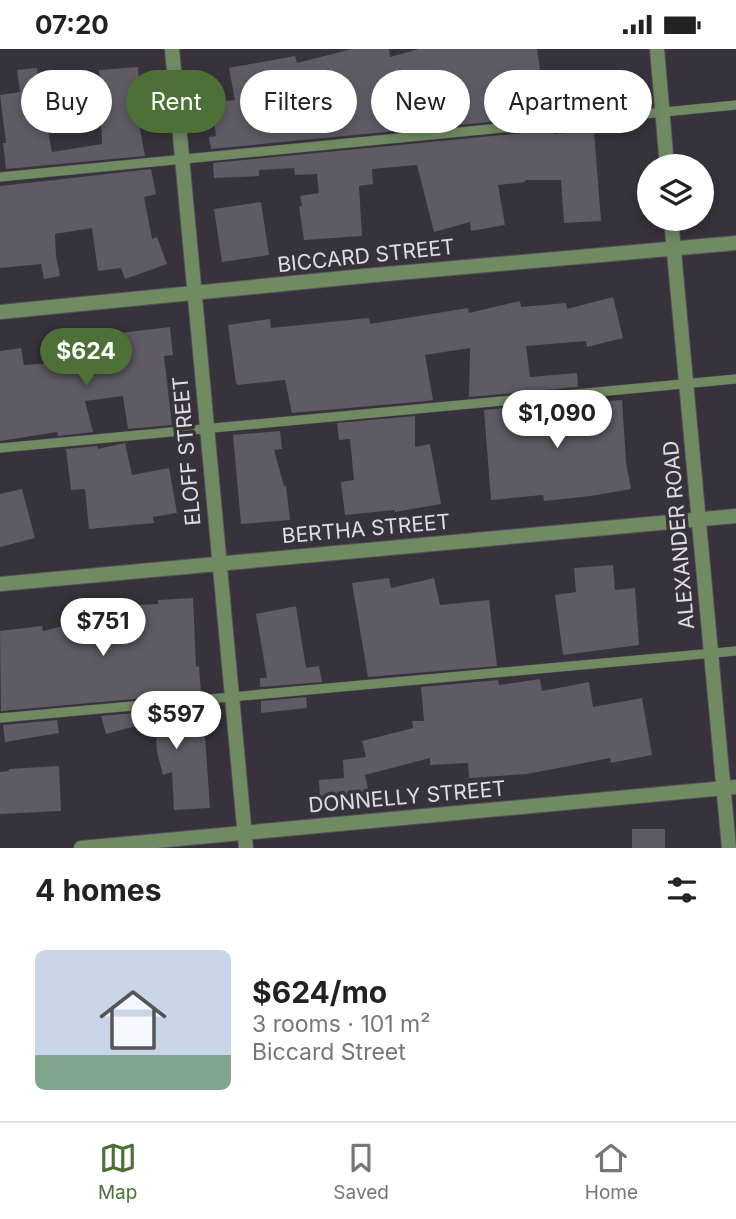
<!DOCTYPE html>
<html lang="en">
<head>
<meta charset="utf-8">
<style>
  body { margin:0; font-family:Inter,sans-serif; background:#f6f6f6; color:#222; height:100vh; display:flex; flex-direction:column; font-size:26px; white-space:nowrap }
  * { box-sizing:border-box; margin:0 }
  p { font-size:23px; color:#767676 }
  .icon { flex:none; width:38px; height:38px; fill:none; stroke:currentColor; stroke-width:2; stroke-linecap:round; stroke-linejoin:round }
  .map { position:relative; height:799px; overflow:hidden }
  .drawer { display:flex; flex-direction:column; background:#fff; flex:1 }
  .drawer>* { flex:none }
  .top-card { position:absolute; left:21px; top:21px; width:695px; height:63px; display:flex; gap:14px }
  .buttons { position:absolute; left:637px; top:105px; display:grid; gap:14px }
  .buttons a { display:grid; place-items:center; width:77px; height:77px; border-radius:50%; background:#fff; box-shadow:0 4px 10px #0003; font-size:35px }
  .price { position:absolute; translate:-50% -60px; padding:0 16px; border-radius:24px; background:#fff; color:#222; font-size:23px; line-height:46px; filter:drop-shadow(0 2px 4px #0008) }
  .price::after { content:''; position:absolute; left:50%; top:42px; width:21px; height:16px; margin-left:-10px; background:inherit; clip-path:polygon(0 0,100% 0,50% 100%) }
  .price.active { background:#4d7037; color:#fff }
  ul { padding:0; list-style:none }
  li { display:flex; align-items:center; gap:21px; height:175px; padding:0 35px }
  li+li { border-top:2px solid #e0e0e0 }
  li span { display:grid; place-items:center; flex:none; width:196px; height:140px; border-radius:10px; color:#555 }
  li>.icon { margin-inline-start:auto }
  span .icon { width:84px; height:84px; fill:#fffc; stroke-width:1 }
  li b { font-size:30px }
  h2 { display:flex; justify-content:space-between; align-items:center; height:84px; padding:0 35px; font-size:30px }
  .tag { padding:0 24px; border-radius:32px; background:#fff; box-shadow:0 4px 10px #0003; font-size:24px; line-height:63px }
  .tag.active { background:#4d7037; color:#fff }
  .status { display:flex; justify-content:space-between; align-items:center; height:49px; padding:0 35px; background:#fff; direction:ltr }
  .status svg { height:19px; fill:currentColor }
  .tab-bar { display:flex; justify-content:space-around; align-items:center; height:98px; border-top:2px solid #e0e0e0; background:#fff; font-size:19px; color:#767676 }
  .tab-bar a { display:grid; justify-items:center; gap:4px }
  .tab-bar .active { color:#4d7037 }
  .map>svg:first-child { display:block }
  .building { fill:#5f5a64 }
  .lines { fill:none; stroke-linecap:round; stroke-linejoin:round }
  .lane-casing { stroke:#555159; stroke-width:10 }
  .street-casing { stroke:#555159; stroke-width:16 }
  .lane { stroke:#708b62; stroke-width:9 }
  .street { stroke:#708b62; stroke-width:14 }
  .labels { text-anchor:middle; stroke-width:7; stroke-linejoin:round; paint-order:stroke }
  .street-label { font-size:21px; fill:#e0dce2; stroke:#37323b }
</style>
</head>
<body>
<div class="status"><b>07:20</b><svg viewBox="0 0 49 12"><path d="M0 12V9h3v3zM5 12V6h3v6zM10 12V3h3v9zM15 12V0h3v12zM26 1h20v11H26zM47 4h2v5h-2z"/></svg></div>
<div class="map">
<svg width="736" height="799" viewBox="0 0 736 799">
  <rect width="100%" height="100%" fill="#37323b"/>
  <path class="building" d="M352 0H389L390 8 419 0H537L542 34H549L552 67 211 100 209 88 216 87 212 53 235 51 229 19 295 7 297 14Z
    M138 18 142 75H139L145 107 6 120 3 94H6L0 46 20 43 17 21 37 19 40 37H38L45 82H48L52 103 102 95 99 21Z
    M554 81V85L594 82 601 172 564 174 561 131H525V133L498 136 505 176 471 182 470 173 434 183 417 116 372 120 373 135 359 137 362 187 304 191 299 157H302L300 147 319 144 317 125 295 126 294 119 259 121V127L214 129 213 114Z
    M151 120 156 145 144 148 152 190 157 188 167 215 125 230 121 219 98 222 92 179 55 185 56 207 60 227 44 230 41 215 0 219V137Z
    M261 153 269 206 222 213 214 160Z
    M613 248 623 289 587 298 586 292 526 297 530 328 577 324 578 338 469 348 470 299 425 306 433 351 427 352 292 364 285 331 238 336 236 334 228 276 270 270 271 279 369 269 370 275 468 259 469 264 520 252 521 258 566 254 567 260Z
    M170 278 173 306 164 307 172 376 128 380 123 347 85 352 93 383 58 387 57 383 0 392V302L21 299 24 316 80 312V310L123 305 120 284Z
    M622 351 626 413 631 440 591 447 544 452 543 446 491 451 484 361 579 352V354Z
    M415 367V398L430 395 441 455 395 463V461L345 466 341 433 354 431 350 390 339 391 337 374Z
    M280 382 282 400 274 401 284 437H286L290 471 241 475 233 386Z
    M125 394 132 426 169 419 177 464 153 468 154 474 89 480 85 440 71 441 66 400 97 397 98 400Z
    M22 440 35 489 0 498V445Z
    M613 516 615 541 635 539 639 596 563 606 555 546 576 543 574 519Z
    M389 529 391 539 434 529 440 556 489 551 497 617 368 628 352 534Z
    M193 549 196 618 199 617 201 644 1 662 0 582 42 577 43 582 100 568V558L158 555V551Z
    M296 557 306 619 319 617 322 633 260 638V629H267L256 565Z
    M540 630 542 642 589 633 593 658 642 649 652 706 611 714 610 709 527 725 469 729 468 714 430 716V709L365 726 369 744 350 748 320 750 319 731 344 729 343 711 366 708 362 692 413 679 412 672H424L421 638 498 631 499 636Z
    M306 648 307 659 261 664V652Z
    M203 658 210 759 174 761 172 723 163 726 157 703 155 672 106 685 101 667Z
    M57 671 59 684 5 693 3 676Z
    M59 717 61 762 0 765V723L9 722V720Z
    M632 780H665V799H632Z"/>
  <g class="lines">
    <defs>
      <path id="lane" d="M0 128 736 56
        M0 399 736 330
        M0 669 736 602"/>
      <path id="street" d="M172 0 246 799
        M657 0 667 117
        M671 170 729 799
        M0 263 364 227 736 194
        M0 535 736 467
        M81 799 736 738"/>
    </defs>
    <use href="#lane" class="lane-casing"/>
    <use href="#street" class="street-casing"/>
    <use href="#lane" class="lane"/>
    <use href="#street" class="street"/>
  </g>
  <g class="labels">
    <g class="street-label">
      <text transform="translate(366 207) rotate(-6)" y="7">BICCARD STREET</text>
      <text transform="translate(187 402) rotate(-95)" y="7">ELOFF STREET</text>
      <text transform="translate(366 480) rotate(-5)" y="7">BERTHA STREET</text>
      <text transform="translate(679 486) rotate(-95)" y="7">ALEXANDER ROAD</text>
      <text transform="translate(407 748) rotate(-5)" y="7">DONNELLY STREET</text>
    </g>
  </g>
</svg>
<div class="buttons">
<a><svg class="icon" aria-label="layers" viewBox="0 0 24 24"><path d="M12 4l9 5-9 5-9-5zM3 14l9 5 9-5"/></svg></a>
</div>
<b class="price active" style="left:86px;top:339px">$624</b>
<b class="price" style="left:557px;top:401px">$1,090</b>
<b class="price" style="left:103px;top:609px">$751</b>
<b class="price" style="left:176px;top:702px">$597</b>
<div class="top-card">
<a class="tag">Buy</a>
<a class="tag active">Rent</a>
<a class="tag">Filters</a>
<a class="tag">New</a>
<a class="tag">Apartment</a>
</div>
</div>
<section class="drawer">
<h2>4 homes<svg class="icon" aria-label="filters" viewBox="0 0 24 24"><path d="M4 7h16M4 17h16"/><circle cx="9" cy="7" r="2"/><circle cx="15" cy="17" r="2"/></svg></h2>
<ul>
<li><span style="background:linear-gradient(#c9d6e8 75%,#7fa58c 0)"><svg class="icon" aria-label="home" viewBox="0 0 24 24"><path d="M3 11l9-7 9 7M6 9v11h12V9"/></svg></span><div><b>$624/mo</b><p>3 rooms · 101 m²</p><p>Biccard Street</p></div></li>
</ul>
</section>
<nav class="tab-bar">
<a class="active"><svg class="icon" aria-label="map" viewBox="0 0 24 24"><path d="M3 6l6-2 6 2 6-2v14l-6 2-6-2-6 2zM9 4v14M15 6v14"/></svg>Map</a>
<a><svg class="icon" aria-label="saved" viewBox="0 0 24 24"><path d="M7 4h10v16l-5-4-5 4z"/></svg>Saved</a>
<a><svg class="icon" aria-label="home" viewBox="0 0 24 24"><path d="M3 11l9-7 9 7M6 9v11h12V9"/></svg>Home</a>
</nav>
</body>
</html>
